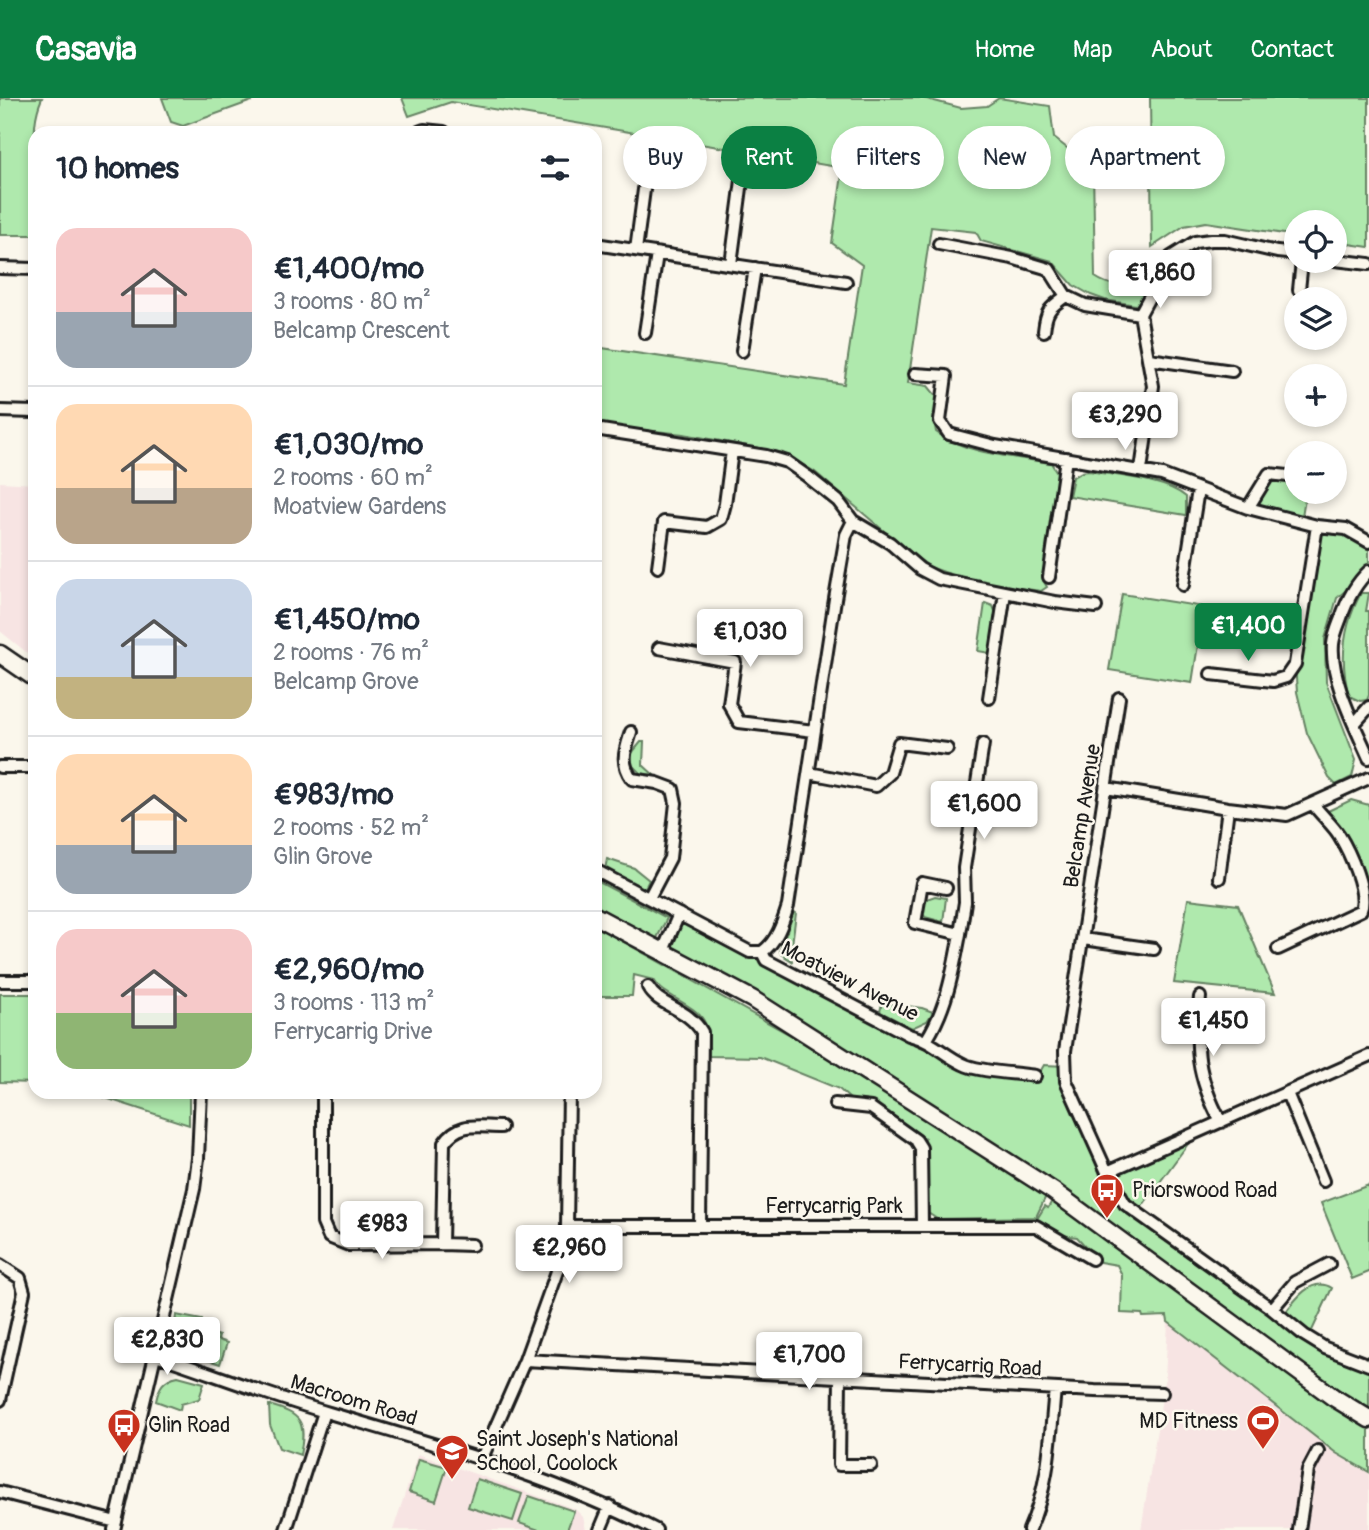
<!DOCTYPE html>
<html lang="en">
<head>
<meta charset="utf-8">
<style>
  body { margin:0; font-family:Pangolin,sans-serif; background:#f2f2f3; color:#1f2937; height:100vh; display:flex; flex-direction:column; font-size:26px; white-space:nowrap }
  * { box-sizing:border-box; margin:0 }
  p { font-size:23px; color:#747a83 }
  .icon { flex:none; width:38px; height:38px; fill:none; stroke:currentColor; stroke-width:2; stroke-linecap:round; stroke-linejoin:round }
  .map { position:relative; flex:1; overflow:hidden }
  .panel { position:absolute; left:28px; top:28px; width:574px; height:973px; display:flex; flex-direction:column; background:#fff; border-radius:21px; box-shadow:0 4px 10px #0003 }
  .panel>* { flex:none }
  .hud { position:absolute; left:623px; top:28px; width:640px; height:63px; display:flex; gap:14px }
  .tools { position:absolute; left:1284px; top:112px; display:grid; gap:14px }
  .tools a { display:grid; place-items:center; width:63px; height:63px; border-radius:50%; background:#fff; box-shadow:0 4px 10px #0003; font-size:35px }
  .price { position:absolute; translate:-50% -60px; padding:0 16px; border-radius:7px; background:#fff; color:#222; font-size:23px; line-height:46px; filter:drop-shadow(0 2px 4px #0008) }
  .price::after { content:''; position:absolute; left:50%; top:42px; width:21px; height:16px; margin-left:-10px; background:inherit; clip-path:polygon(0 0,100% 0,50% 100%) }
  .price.current { background:#0b8043; color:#fff }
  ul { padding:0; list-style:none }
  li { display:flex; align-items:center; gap:21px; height:175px; padding:0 28px }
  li+li { border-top:2px solid #e0e1e3 }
  li span { display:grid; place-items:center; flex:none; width:196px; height:140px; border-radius:21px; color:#555 }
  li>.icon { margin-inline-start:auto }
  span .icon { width:84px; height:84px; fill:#fffc; stroke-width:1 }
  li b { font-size:30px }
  h2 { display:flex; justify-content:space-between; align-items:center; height:84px; padding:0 28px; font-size:30px }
  .pill { padding:0 24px; border-radius:32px; background:#fff; box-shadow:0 4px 10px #0003; font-size:24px; line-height:63px }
  .pill.current { background:#0b8043; color:#fff }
  header { display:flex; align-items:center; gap:42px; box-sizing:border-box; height:98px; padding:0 35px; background:#0b8043; color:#fff }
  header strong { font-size:33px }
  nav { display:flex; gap:38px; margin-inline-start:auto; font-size:24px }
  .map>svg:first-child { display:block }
  .built { fill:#f7e4e3 }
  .green { fill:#afe9ad; stroke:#668264; stroke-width:2 }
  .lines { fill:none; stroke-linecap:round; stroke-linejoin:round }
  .street-casing { stroke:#1c1c1c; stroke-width:16 }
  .secondary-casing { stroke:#1c1c1c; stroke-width:21 }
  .street { stroke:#fbf7ec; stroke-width:10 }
  .secondary { stroke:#fbf7ec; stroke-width:16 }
  .labels { text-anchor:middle; stroke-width:5; stroke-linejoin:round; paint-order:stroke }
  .street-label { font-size:21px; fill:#1c1c1c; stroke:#fbf7ec }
  .poi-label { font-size:21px; fill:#1c1c1c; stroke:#fbf7ec; text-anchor:start }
</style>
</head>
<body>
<header>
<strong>Casavia</strong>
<nav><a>Home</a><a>Map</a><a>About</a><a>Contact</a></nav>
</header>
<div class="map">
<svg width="1369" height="1432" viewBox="0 0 1369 1432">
  <rect width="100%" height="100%" fill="#fbf7ec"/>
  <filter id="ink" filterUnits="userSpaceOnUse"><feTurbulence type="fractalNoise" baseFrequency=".0143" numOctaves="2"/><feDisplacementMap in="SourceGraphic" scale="14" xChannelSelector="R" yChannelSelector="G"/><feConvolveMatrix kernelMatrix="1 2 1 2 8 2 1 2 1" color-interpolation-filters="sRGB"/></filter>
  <g filter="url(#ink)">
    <path class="built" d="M0 384 35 386V561L0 533Z
      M1168 1224 1336 1355 1369 1374V1432H1141L1165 1281Z
      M418 1356 575 1411 583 1419 586 1432H393Z"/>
    <path class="green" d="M0 0H42C32 23 35 41 35 65 35 89 35 113 35 137H0Z
      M162 0H260L183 28 171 24Z
      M402 0H923L961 10 987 8 999 0 1050 8 1054 40 1093 70 1095 179C1117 194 1129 184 1149 171L1153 182 1145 197 1136 207 1105 202 1091 197 1073 187 1052 163 981 143 976 134 931 129 908 285 928 288 937 299 934 322 936 334C964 356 1016 359 1051 365L1058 376 1043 482 1047 489 1041 493 1018 490 958 479 930 469 905 451 815 374 783 355 684 336 595 327V249L844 286 862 167 832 145 843 70 451 4 409 18Z
      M1150 0H1369V149L1335 144V124H1297V138L1206 124 1184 128 1152 149Z
      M1089 373C1116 378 1166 381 1186 399V417L1069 398 1073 379 1082 374Z
      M1269 376 1297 380V394H1306L1301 424 1248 410Z
      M1317 428 1346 431 1369 444V472L1337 500 1325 541 1326 584 1356 662 1352 679 1336 687 1329 680 1307 635 1297 594 1295 566Z
      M1361 495H1369L1366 513H1369V597L1367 602 1360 603 1349 598C1339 561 1343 528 1361 495Z
      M1122 496 1204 509 1192 585 1109 572Z
      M985 505 993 508 996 515 990 555 978 553Z
      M641 644H644L643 667 654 677 640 675 630 665 631 656Z
      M1351 702 1369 707V787L1344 739 1328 715V713Z
      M607 761 634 770 649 782 646 788 642 791 605 772Z
      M595 782 667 820 656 842 595 807Z
      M935 798 946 800 943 824 925 819 921 812 924 802Z
      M1188 801 1238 807 1275 895 1174 885Z
      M794 814 796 815 791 855 792 863 781 856 780 852Z
      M682 818 968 969 1037 979 1044 967 1067 968 1068 984 1101 1080 1127 1109 1108 1073 1196 1035 1135 1118 1280 1222C1291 1207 1310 1176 1332 1190L1309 1239 1369 1266V1320L1055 1093 665 856Z
      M595 828 792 938 886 995 1046 1098 1036 1119 937 1121 928 1115 925 1040 871 1004 850 1001 839 991 760 959 709 958C710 923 705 917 675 900 666 894 659 891 654 882L634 877 632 898H595Z
      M0 896H35V985L0 984Z
      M882 905 922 910 933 914 927 923 912 930 880 914Z
      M87 994H189V1027Z
      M1369 1087V1174L1352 1181 1321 1105Z
      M1052 1103 1349 1317 1369 1329V1374L1336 1355 1168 1224 1167 1218 1143 1219 1142 1216 1121 1215 1122 1177 1117 1167 1100 1164 1077 1139 1061 1137 1037 1121 1045 1108 1048 1110Z
      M176 1217 202 1222V1225L209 1235 219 1238 218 1242 227 1245 220 1266C188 1255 171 1258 176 1217Z
      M178 1278 204 1285 199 1301 181 1306 180 1312 156 1303C159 1289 163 1281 178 1278Z
      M269 1307C301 1316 307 1323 300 1357L279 1350 270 1327Z
      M419 1361 447 1369 436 1403 409 1394Z
      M477 1381 522 1396 513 1423 468 1409Z
      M529 1398 574 1413 567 1432H539L519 1425Z"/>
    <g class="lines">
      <defs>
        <path id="street" d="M416 35 424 32 444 34
          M595 146 846 184
          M939 146 1012 160 1049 171 1066 198 1085 207 1140 216
          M636 152 649 54
          M1335 162 1369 166
          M731 166 744 67
          M0 170 35 171
          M1299 192 1302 163
          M1044 233C1046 213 1049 210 1066 198
          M645 235 657 156
          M742 253 755 170
          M1149 261 1232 273
          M915 276 946 278 940 323 949 336 995 348 1162 377 1248 410 1317 428 1346 431 1369 444
          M0 313 35 314
          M595 331 766 358 787 364 807 378 838 403 853 423 890 445 920 471 939 481 1055 504 1096 509
          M1141 372 1153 288 1140 216 1171 159 1195 144 1211 142H1225L1277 154 1297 156
          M1248 410 1269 376 1297 379
          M658 469 664 424 707 429 721 421 725 406 732 353
          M1369 473C1355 486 1347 502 1341 520 1338 528 1334 537 1333 546 1330 581 1355 628 1369 660
          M1049 479 1066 360
          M1183 487 1198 392
          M659 550 735 564 729 606 739 624 814 633
          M1211 576 1273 583 1286 579 1295 566 1317 428
          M989 600 1005 495
          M1119 600 1065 953 1066 983 1107 1074 1125 1106 1272 1211 1304 1237 1325 1250 1369 1267
          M1355 625 1369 609
          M631 634C625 653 620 664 632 681L657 685 673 691 676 705 670 760 649 800
          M0 669H35
          M809 675 876 688 890 675 899 645 947 651
          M1106 690 1228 710 1287 717 1369 680
          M595 772 750 854H762
          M1219 780 1228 710
          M960 836 965 804 964 770 983 646
          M1083 841 1154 851
          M1278 851 1361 812C1368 794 1349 753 1339 737 1332 726 1321 717 1313 706
          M762 854C777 844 783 824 788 808L835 501 846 437 853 423
          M762 854 766 862 909 937C933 943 942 956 963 966 978 974 1017 975 1035 978
          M662 855 679 816
          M0 883H35
          M648 889C659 909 687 909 702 934L700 1127
          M1200 899C1195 950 1196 977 1221 1024
          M927 941C947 909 953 873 960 836L915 825 922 785 946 790
          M323 994V1125L329 1139 349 1147 442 1146 444 1045C459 1023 477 1029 501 1029
          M1287 995 1323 1083
          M1107 1074 1369 958
          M567 1128H922L921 1050 916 1042 871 1010 835 1006
          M922 1128H1036L1092 1161
          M442 1146 472 1147
          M0 1167 20 1180 24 1194 0 1302
          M1272 1211 1295 1184 1329 1166
          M156 1257C213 1276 270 1298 329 1315 440 1348 552 1378 656 1432
          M525 1262 1095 1293 1162 1295
          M840 1280 839 1367H871
          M482 1360 525 1262 560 1165 567 1128 569 994
          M0 1394 116 1424
          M114 1432 194 1091 198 1060 201 994
          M286 1432 324 1314
          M600 1432 610 1408
          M1029 1432C1050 1385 1050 1341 1055 1291
          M1299 1432 1308 1372 1318 1353"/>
        <path id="secondary" d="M0 556 35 580
          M595 818 752 901 1053 1093 1333 1299 1369 1321"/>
      </defs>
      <use href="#street" class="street-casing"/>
      <use href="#secondary" class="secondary-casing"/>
      <use href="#street" class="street"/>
      <use href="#secondary" class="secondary"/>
    </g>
  </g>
  <defs>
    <symbol id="bus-pin" viewBox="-11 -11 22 30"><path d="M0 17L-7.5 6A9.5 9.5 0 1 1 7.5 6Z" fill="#c8321e" stroke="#fbf7ec"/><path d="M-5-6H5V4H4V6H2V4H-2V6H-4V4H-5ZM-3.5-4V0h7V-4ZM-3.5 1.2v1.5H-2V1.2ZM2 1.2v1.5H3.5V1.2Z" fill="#fff"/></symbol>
    <symbol id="stadium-pin" viewBox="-11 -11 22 30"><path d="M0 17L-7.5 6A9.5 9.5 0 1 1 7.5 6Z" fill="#c8321e" stroke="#fbf7ec"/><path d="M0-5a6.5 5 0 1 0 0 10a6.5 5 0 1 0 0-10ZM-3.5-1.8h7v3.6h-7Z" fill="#fff"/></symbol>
    <symbol id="school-pin" viewBox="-11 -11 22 30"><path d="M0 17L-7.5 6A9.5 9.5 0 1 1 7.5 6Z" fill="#c8321e" stroke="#fbf7ec"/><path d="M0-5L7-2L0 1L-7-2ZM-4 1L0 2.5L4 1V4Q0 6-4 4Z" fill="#fff"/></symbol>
  </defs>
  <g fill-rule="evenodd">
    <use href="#bus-pin" x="1088" y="1073" width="38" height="52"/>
    <use href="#stadium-pin" x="1244" y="1304" width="38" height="52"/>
    <use href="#bus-pin" x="105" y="1308" width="38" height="52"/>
    <use href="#school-pin" x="433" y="1334" width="38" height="52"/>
  </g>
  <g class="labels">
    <g class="street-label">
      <text transform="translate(1082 718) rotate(-81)" y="7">Belcamp Avenue</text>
      <text transform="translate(850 883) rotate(27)" y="7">Moatview Avenue</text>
      <text x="834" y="1115">Ferrycarrig Park</text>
      <text transform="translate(970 1267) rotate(3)" y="7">Ferrycarrig Road</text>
      <text transform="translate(354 1302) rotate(17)" y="7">Macroom Road</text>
    </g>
    <g class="poi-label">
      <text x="1132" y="1099">Priorswood Road</text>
      <text x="1238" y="1330" text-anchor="end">MD Fitness</text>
      <text x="148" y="1334">Glin Road</text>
      <text x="476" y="1348">Saint Joseph's National<tspan x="476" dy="24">School, Coolock</tspan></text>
    </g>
  </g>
</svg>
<div class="tools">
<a><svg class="icon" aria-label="locate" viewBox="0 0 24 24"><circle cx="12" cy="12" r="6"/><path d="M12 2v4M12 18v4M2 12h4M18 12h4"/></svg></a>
<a><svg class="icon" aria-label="layers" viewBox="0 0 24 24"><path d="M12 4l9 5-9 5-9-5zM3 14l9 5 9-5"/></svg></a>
<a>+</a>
<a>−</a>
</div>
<b class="price" style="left:1160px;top:212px">€1,860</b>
<b class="price" style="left:1125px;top:354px">€3,290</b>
<b class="price current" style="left:1248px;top:565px">€1,400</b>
<b class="price" style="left:750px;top:571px">€1,030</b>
<b class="price" style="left:984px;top:743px">€1,600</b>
<b class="price" style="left:1213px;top:960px">€1,450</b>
<b class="price" style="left:382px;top:1163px">€983</b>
<b class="price" style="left:569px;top:1187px">€2,960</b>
<b class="price" style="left:167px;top:1279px">€2,830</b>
<b class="price" style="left:809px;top:1294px">€1,700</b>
<div class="hud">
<a class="pill">Buy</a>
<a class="pill current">Rent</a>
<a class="pill">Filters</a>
<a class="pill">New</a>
<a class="pill">Apartment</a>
</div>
<section class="panel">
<h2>10 homes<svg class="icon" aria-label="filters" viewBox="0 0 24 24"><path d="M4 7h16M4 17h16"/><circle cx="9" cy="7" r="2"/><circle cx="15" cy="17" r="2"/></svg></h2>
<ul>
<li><span style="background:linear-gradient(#f6c9c9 60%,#9aa5b1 0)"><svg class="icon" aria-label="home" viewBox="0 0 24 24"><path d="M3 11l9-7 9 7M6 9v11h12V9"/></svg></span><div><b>€1,400/mo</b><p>3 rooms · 80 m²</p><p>Belcamp Crescent</p></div></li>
<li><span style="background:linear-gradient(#ffd9b3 60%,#b9a48a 0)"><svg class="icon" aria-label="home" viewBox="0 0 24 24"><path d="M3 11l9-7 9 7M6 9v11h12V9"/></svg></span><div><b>€1,030/mo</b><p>2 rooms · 60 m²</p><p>Moatview Gardens</p></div></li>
<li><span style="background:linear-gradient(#c9d6e8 70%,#c2b280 0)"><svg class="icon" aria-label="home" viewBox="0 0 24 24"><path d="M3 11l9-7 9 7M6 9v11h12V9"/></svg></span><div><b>€1,450/mo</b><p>2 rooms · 76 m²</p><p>Belcamp Grove</p></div></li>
<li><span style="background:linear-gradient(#ffd9b3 65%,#9aa5b1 0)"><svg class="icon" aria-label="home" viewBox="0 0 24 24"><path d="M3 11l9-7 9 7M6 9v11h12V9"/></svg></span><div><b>€983/mo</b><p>2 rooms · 52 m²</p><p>Glin Grove</p></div></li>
<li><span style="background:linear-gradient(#f6c9c9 60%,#8fb573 0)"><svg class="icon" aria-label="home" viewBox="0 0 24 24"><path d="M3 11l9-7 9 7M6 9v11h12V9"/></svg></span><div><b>€2,960/mo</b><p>3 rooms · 113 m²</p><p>Ferrycarrig Drive</p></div></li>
</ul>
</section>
</div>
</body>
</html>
